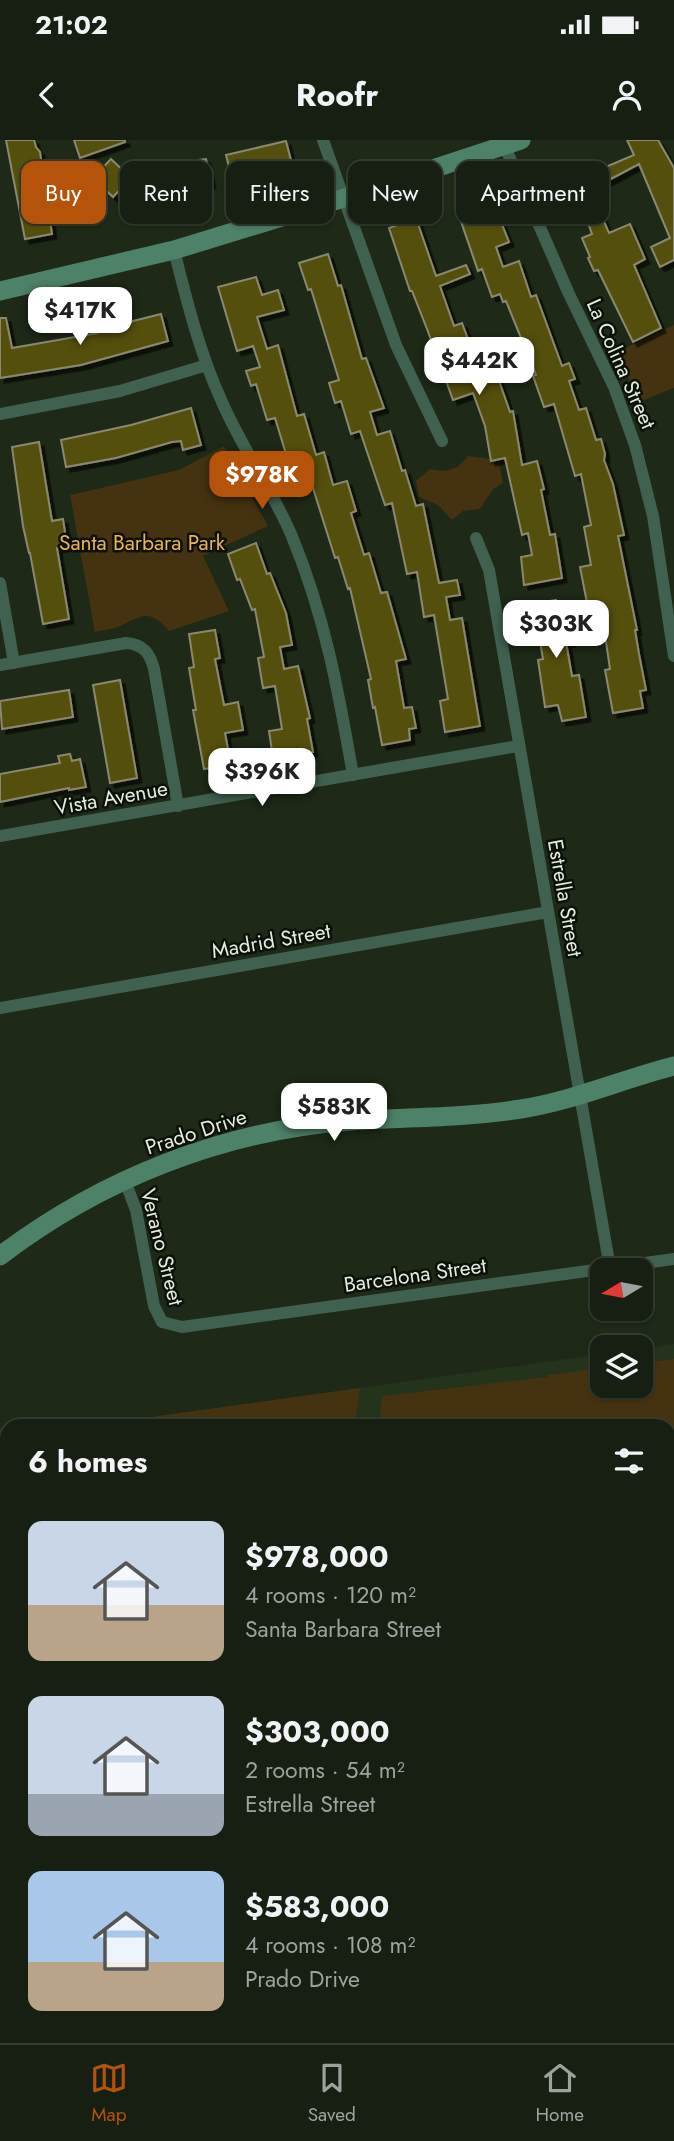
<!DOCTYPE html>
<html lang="en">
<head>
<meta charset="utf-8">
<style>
  body { margin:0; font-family:Jost,sans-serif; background:#1f271a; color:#f1f3f6; height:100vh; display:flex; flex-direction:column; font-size:26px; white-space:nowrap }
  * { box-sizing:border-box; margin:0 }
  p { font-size:23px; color:#9ea29f }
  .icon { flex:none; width:38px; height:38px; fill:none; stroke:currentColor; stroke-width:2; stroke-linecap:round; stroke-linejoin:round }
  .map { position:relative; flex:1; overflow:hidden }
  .side { position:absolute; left:0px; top:1279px; width:676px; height:625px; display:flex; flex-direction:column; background:#161f11; border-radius:21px 21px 0 0; box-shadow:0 2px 5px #0004,0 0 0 2px #353d31 }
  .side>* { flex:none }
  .top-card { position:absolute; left:21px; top:21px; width:634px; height:63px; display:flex; gap:14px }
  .needle { width:46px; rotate:260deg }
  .tools { position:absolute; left:590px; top:1118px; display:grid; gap:14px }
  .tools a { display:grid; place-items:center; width:63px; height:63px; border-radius:14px; background:#161f11; box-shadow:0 2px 5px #0004,0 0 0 2px #353d31; font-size:35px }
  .price { position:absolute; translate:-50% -60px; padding:0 16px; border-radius:14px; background:#fff; color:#222; font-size:23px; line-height:46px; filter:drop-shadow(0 2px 4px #0008) }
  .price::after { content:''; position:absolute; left:50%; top:42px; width:21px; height:16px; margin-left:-10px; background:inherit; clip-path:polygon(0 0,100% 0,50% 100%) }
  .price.on { background:#b45309; color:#fff }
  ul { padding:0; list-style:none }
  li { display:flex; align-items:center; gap:21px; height:175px; padding:0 28px }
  li span { display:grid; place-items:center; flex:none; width:196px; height:140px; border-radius:14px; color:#555 }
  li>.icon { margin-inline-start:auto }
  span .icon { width:84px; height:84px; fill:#fffc; stroke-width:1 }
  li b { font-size:30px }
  h2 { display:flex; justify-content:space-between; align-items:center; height:84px; padding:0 28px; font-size:30px }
  .chip { padding:0 24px; border-radius:14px; background:#161f11; box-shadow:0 2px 5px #0004,0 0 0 2px #353d31; font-size:24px; line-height:63px }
  .chip.on { background:#b45309; color:#fff }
  .status { display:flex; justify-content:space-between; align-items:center; height:49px; padding:0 35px; background:#161f11; direction:ltr }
  .status svg { height:19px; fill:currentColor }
  header { display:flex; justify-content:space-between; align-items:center; height:91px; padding:0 28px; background:#161f11; font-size:32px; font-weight:700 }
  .tab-bar { display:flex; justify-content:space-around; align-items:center; height:98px; border-top:2px solid #353d31; background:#161f11; font-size:19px; color:#9ea29f }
  .tab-bar a { display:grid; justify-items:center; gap:4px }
  .tab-bar .on { color:#b45309 }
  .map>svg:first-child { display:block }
  .built { fill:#24331b }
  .green { fill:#453210 }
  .building { fill:#545011; stroke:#8a8970; stroke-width:2; filter:url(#shadow) }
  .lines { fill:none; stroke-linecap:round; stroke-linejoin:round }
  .street { stroke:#406050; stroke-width:12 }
  .secondary { stroke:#4d8168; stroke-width:19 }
  .labels { text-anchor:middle; stroke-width:5; stroke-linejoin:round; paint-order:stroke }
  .street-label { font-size:21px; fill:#e4ecdf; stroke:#0b1008 }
  .park-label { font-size:21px; fill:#eeb453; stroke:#0b1008 }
</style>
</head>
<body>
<div class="status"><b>21:02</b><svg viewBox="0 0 49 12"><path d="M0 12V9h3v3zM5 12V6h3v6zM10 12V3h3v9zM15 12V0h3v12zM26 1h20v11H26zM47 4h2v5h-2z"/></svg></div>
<header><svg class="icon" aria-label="back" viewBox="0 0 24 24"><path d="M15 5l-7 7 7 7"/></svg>Roofr<svg class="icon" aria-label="person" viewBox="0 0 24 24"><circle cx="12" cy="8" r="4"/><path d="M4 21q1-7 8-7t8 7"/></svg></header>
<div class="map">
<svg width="674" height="1903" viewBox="0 0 674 1903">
  <defs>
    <filter id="shadow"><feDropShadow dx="4.5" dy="4.5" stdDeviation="0" flood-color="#0009"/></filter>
  </defs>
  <rect width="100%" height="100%" fill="#1e2917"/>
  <path class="built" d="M674 1204V1802L668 1801V1286H87L602 1214V1246H640L641 1209Z
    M7 1298V1733H0V1299Z"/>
  <path class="green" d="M674 185V248L639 262 617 212Z
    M224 306 268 386 203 416 229 471 169 491C148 466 140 478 118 487 111 490 102 490 95 492L70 355 179 330Z
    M468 316 490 319 491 325 499 323 503 343 493 349 480 369 463 371 452 380 438 365 419 357 416 341 430 329C446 333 458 330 468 316Z
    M674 1219V1482L668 1481V1286H379L382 1256 547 1237 548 1235 602 1228V1246H640L641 1223Z
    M360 1248 355 1286H87Z
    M7 1298V1428L0 1424V1299Z
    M668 1519H674V1698L668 1697Z"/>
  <path class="building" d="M6 0H34L36 7 40 12 52 94 25 99Z
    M74 0H125V2L80 18Z
    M627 0H658L674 28V120L660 127 651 107 670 98 639 24 590 50 609 93 630 84 645 119 634 125 661 188 633 202 598 130 594 131 588 118 590 117 582 98 592 94 585 75 570 80 564 66 566 65 553 34 581 21 587 35 634 15Z
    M286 1 293 28 235 39 233 31H230L226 15Z
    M111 19 131 38 113 57 93 38Z
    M206 19 211 44 177 50 178 55 150 62 145 32 179 26 178 22Z
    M484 53 490 69 495 67 509 102 496 107 503 127 519 121 531 157 536 155 562 226 569 223 575 239 569 241 579 270 586 268 596 300 601 299 605 314 604 320 613 344 624 395 618 396 637 490H635L639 514 646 550 640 551 643 568 613 573 605 530 610 529 605 495 599 496 593 462 587 463 580 427 591 425 584 387 591 385 581 334 575 336 554 264 544 267 533 236 536 235 506 161 503 162 500 154 492 157 482 129 478 131 455 64Z
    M416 78 436 136 466 125 470 134 440 146 454 186 462 183 478 226 492 221 510 272 513 271 522 325 537 321 544 349 541 350 550 395 555 394 562 438 524 445 521 417 532 415 528 393 522 395 505 318 491 321 485 286 473 253 453 260 427 189 412 151H410L389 88Z
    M328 114 338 146 341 145 362 219 366 218 384 268 370 272 377 295 390 291 402 331 405 330 416 366 423 364 439 443 457 440 460 455 446 457 450 480 462 478 480 586 445 592 440 561 448 559 434 475 424 477 417 432 407 434 392 363 385 365 360 291 351 294 341 261 335 263 329 243 339 240 311 149 308 150 299 123Z
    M256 137 262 155 278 150 284 170 257 177 267 209 278 205 297 276 304 274 316 315 324 312 333 345 347 341 356 371 351 373 364 415 369 413 381 453 387 452 406 519 396 521 404 568 412 567 416 588 409 589 410 600 382 605 375 567 373 568 368 540 371 539 350 448 348 449 338 417 335 418 312 345 303 348 292 312 286 314 275 278 267 280 256 244 251 246 246 231 260 227 253 206 237 211 218 147Z
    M161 174 168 201 81 225 0 238V178H6L12 208 98 193 96 186 124 178 125 183Z
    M191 268 201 305 183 310 181 301 172 302 116 318 66 327 61 300 131 285Z
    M39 302 52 381 63 379 67 406 57 408 69 479 43 484 30 413H29L23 386 12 307Z
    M256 403 267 434 270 433 286 473 292 505 280 507 284 529 298 526 310 578 307 579 313 612 273 618 269 591 282 589 275 546 263 548 258 518 264 517 255 469 252 470 240 439 237 440 228 414Z
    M556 460 558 471 566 470 571 502H566L572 536 579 535 586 577 562 581 558 565 545 567 538 520 543 519 538 490 531 491 526 465Z
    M215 490 220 518 215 519 224 565 238 562 243 590 225 593 231 625 204 629 193 570H196L189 528 194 527 189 494Z
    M120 540 137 638 110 643 93 545Z
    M69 550 73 577 2 589 0 561Z
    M70 614 72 621 80 619 86 647 69 650V648L0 662V634L60 623 58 616Z"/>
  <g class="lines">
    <path class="street" d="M323 0 396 205 442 301
      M502 0 569 154 614 247 635 305 653 376 674 516
      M174 110C187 162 200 214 222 262 242 308 271 348 291 394 325 476 338 549 353 635
      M0 274 120 251 207 225
      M476 398 489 430 610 1128
      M0 443 14 523
      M0 525 126 503C143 504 150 513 154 529L178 666
      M0 696 518 606
      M0 868 548 772
      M125 1041 136 1070 154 1166 162 1182 182 1187 674 1119
      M0 1866 7 1867
      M296 1897 354 1903
      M418 1903 419 1897"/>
    <path class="secondary" d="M0 151 174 110 344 58 521 0
      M0 1116C101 1039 224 990 352 981 408 977 464 978 521 969 573 961 623 939 674 926
      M0 1752 7 1753
      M668 1821 674 1822"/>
  </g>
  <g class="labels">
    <g class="street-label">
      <text transform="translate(621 224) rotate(66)" y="7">La Colina Street</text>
      <text transform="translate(111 658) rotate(-10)" y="7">Vista Avenue</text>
      <text transform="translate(565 758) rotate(80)" y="7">Estrella Street</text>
      <text transform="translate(271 801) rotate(-10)" y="7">Madrid Street</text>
      <text transform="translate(196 992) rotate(-18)" y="7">Prado Drive</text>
      <text transform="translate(162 1107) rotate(76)" y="7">Verano Street</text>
      <text transform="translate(415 1135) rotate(-8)" y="7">Barcelona Street</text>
    </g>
    <g class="park-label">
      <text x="142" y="410">Santa Barbara Park</text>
    </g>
  </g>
</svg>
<div class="tools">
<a><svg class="needle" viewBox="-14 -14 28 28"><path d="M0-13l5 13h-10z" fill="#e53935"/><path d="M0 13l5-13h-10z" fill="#9ea29f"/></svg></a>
<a><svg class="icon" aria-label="layers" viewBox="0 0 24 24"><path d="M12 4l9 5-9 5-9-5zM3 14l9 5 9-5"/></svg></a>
</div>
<b class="price" style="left:80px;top:207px">$417K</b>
<b class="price" style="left:479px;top:257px">$442K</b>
<b class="price on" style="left:262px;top:371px">$978K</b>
<b class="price" style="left:556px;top:520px">$303K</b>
<b class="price" style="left:262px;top:668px">$396K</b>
<b class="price" style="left:334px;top:1003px">$583K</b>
<div class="top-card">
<a class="chip on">Buy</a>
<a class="chip">Rent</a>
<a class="chip">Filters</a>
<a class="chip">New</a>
<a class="chip">Apartment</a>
</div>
<section class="side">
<h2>6 homes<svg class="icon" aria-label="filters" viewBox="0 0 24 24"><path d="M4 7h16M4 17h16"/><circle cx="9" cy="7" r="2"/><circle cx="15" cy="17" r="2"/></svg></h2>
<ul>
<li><span style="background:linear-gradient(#c9d6e8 60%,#b9a48a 0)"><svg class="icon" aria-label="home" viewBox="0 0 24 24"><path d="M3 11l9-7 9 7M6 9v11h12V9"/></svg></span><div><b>$978,000</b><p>4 rooms · 120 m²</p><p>Santa Barbara Street</p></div></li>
<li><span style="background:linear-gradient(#c9d6e8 70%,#9aa5b1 0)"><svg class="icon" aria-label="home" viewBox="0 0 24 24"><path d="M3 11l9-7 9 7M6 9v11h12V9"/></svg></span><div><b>$303,000</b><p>2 rooms · 54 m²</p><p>Estrella Street</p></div></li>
<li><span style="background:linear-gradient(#a9c7e8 65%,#b9a48a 0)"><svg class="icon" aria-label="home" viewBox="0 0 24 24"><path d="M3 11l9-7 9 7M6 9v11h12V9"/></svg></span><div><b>$583,000</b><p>4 rooms · 108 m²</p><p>Prado Drive</p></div></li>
</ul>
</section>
</div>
<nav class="tab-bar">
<a class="on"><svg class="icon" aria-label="map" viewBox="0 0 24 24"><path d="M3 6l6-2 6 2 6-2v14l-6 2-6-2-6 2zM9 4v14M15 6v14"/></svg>Map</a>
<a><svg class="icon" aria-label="saved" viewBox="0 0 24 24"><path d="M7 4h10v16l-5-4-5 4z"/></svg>Saved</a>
<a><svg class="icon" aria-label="home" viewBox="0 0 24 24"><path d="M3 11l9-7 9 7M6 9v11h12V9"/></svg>Home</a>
</nav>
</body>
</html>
